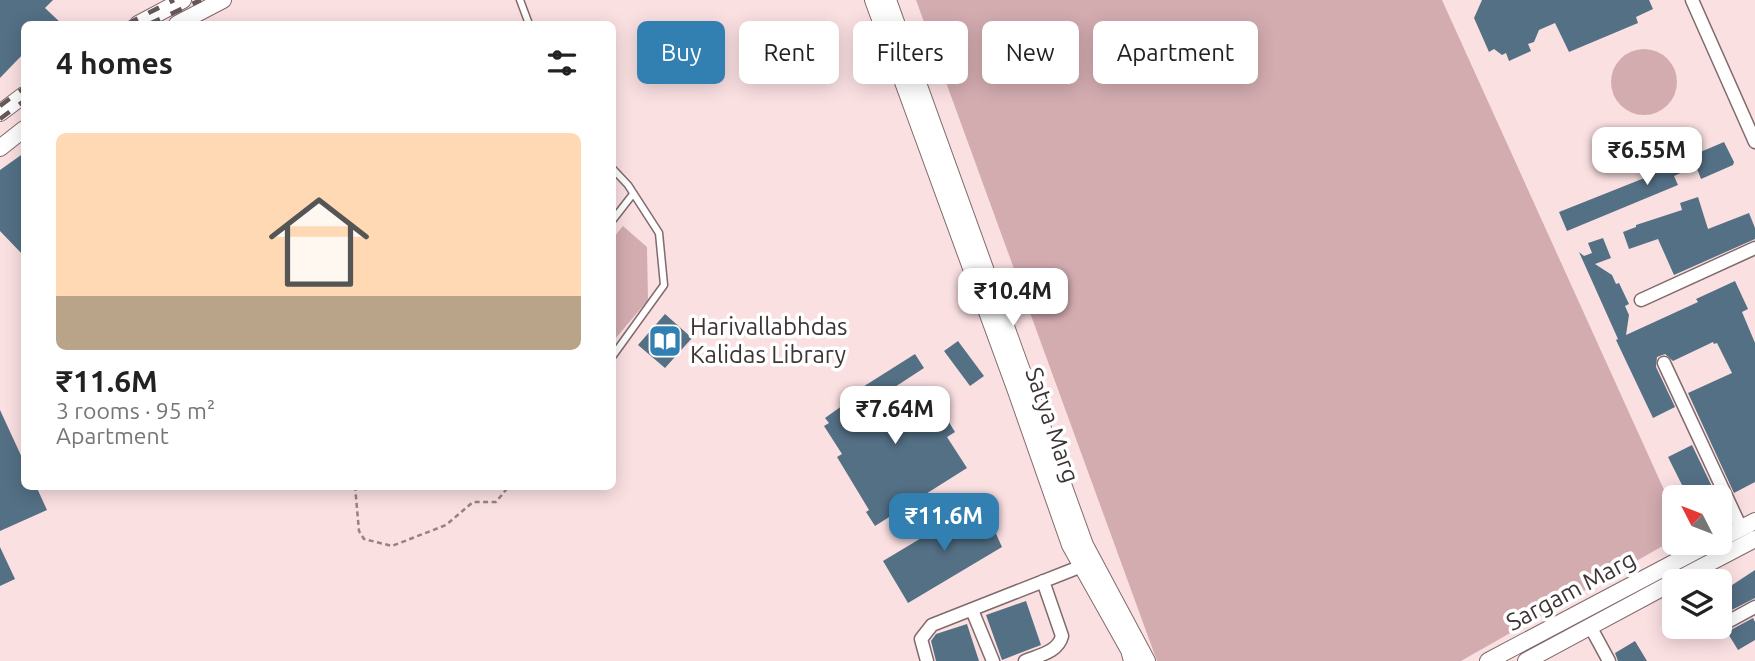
<!DOCTYPE html>
<html lang="en">
<head>
<meta charset="utf-8">
<style>
  body { margin:0; font-family:Ubuntu,sans-serif; background:#f6f6f6; color:#222; height:100vh; display:flex; flex-direction:column; font-size:26px; white-space:nowrap }
  * { box-sizing:border-box; margin:0 }
  p { font-size:23px; color:#767676 }
  .icon { flex:none; width:38px; height:38px; fill:none; stroke:currentColor; stroke-width:2; stroke-linecap:round; stroke-linejoin:round }
  .map { position:relative; flex:1; overflow:hidden }
  .sheet { position:absolute; left:21px; top:21px; width:595px; height:469px; display:flex; flex-direction:column; background:#fff; border-radius:10px; box-shadow:0 4px 18px #0003 }
  .sheet>* { flex:none }
  .guide { position:absolute; left:637px; top:21px; width:665px; height:63px; display:flex; gap:14px }
  .needle { width:46px; rotate:312deg }
  .tools { position:absolute; left:1662px; top:485px; display:grid; gap:14px }
  .tools a { display:grid; place-items:center; width:70px; height:70px; border-radius:10px; background:#fff; box-shadow:0 4px 18px #0003; font-size:35px }
  .price { position:absolute; translate:-50% -60px; padding:0 16px; border-radius:14px; background:#fff; color:#222; font-size:23px; line-height:46px; filter:drop-shadow(0 2px 4px #0008) }
  .price::after { content:''; position:absolute; left:50%; top:42px; width:21px; height:16px; margin-left:-10px; background:inherit; clip-path:polygon(0 0,100% 0,50% 100%) }
  .price.selected { background:#327fb2; color:#fff }
  ul { padding:0; list-style:none }
  li { display:grid; align-content:center; gap:14px; height:371px; padding:0 35px }
  li span { display:grid; place-items:center; height:217px; border-radius:10px; color:#555 }
  li>.icon { margin-inline-start:auto }
  span .icon { width:126px; height:126px; fill:#fffc; stroke-width:1 }
  li b { font-size:30px }
  h2 { display:flex; justify-content:space-between; align-items:center; height:84px; padding:0 35px; font-size:30px }
  .pill { padding:0 24px; border-radius:10px; background:#fff; box-shadow:0 4px 18px #0003; font-size:24px; line-height:63px }
  .pill.selected { background:#327fb2; color:#fff }
  .map>svg:first-child { display:block }
  .green { fill:#d3acb0 }
  .building { fill:#547085 }
  .lines { fill:none; stroke-linecap:round; stroke-linejoin:round }
  .lane-casing { stroke:#816a6c; stroke-width:9 }
  .street-casing { stroke:#816a6c; stroke-width:15 }
  .secondary-casing { stroke:#816a6c; stroke-width:18 }
  .path { stroke:#958384; stroke-width:2.5; stroke-dasharray:5 3.5; stroke-linecap:butt }
  .lane { stroke:#fff; stroke-width:6 }
  .street { stroke:#fff; stroke-width:12 }
  .secondary { stroke:#fff; stroke-width:16 }
  .rail { stroke:#655859; stroke-width:4.5; stroke-dasharray:12 12; stroke-linecap:butt }
  .labels { text-anchor:middle; stroke-width:7; stroke-linejoin:round; paint-order:stroke }
  .poi-label { font-size:24px; fill:#3e3435; stroke:#fff; text-anchor:start }
  .street-label { font-size:24px; fill:#3e3435; stroke:#fff }
</style>
</head>
<body>
<div class="map">
<svg width="1755" height="661" viewBox="0 0 1755 661">
  <rect width="100%" height="100%" fill="#fbe0e2"/>
  <path class="green" d="M916 0H1442L1675 514V539L1461 661H1157Z
    M1611 82a33 33 0 1 1 66 0a33 33 0 1 1-66 0Z
    M623 226 647 247 648 300 615 339 612 337 613 238Z"/>
  <path class="building" d="M0 0H53L45 8 62 24H24V53L0 78Z
    M1482 0H1649L1653 9 1636 17 1638 23 1569 52 1555 23 1539 30 1534 42 1528 44 1531 51 1509 61 1506 53 1502 55 1494 49 1489 52 1474 18Z
    M1724 142 1734 162 1733 165 1701 179 1696 166 1674 176 1678 185 1567 231 1559 212 1647 177 1646 175Z
    M24 153V256L0 231V170Z
    M1698 197 1708 229 1749 213 1755 228V239L1674 275 1658 239 1629 249 1623 232 1636 227V225L1682 210 1680 203Z
    M1603 238 1611 258 1595 264 1612 275 1616 284 1619 283 1629 304 1625 306 1629 315 1626 335 1698 302 1696 299 1735 281 1748 309 1742 312 1755 343V482L1734 493 1688 393 1732 373 1717 343 1714 344 1713 342 1673 361 1665 354 1657 357 1656 367 1675 407 1653 418 1616 340 1618 339 1579 252 1584 256 1592 253 1588 243Z
    M665 314 692 338 665 368 638 345Z
    M958 341 984 376 970 386 944 351Z
    M915 354 924 368 855 413 867 430 928 390 941 405 939 406 955 432 947 437 967 468 875 526 866 512 869 510 837 457 842 454 824 426 829 423 825 418 860 393 858 390Z
    M0 410 24 462V486H36L47 510 0 531Z
    M1692 445 1717 497H1688L1668 457Z
    M978 504 980 507 983 505 1002 547 908 603 883 561Z
    M0 547 15 579 0 586Z
    M1755 570V598L1720 616V593Z
    M1026 601 1041 645 1002 660 986 615Z
    M1753 618 1755 622V640L1738 650 1727 632Z
    M967 624 979 661H936L931 641 936 634Z
    M1635 641 1647 661H1618L1615 653Z"/>
  <g class="lines">
    <defs>
      <path id="lane" d="M520 0 529 24
        M612 168 628 185 659 233 664 285 612 357
        M612 221 633 194"/>
      <path id="street" d="M1692 0 1755 142
        M1641 300 1755 248
        M1664 363 1741 528
        M972 610 993 661
        M1590 626 1609 661
        M1720 626 1755 607
        M927 661 921 639 932 625 1082 566
        M1025 661C1040 655 1058 652 1062 636L1043 581"/>
      <path id="secondary" d="M873 0 1016 391 1070 545 1129 650 1132 661
        M888 0 1085 545 1147 661
        M138 24 183 0
        M177 24 223 0
        M0 113 24 95
        M0 148 24 129
        M1720 539 1755 521
        M1675 581 1755 539
        M1488 661 1713 542
        M1526 661 1675 581"/>
    </defs>
    <use href="#lane" class="lane-casing"/>
    <use href="#street" class="street-casing"/>
    <use href="#secondary" class="secondary-casing"/>
    <path class="path" d="M355 486 359 531 364 539 392 546 446 525 473 502H496L509 486"/>
    <use href="#lane" class="lane"/>
    <use href="#street" class="street"/>
    <use href="#secondary" class="secondary"/>
    <path class="rail" d="M127 24 174 0
      M149 24 201 0
      M0 106 24 88
      M0 119 24 101"/>
  </g>
  <defs>
    <symbol id="library-square" viewBox="-11 -11 22 22"><rect x="-9" y="-9" width="18" height="18" rx="4" fill="#327fb2" stroke="#fff"/><path d="M-6-4Q-3-5.5-.7-3.5V5Q-3 3-6 4ZM6-4Q3-5.5 .7-3.5V5Q3 3 6 4Z" fill="#fff"/></symbol>
  </defs>
  <g fill-rule="evenodd">
    <use href="#library-square" x="646" y="322" width="38" height="38"/>
  </g>
  <g class="labels">
    <g class="poi-label">
      <text x="690" y="335">Harivallabhdas<tspan x="690" dy="28">Kalidas Library</tspan></text>
    </g>
    <g class="street-label">
      <text transform="translate(1052 425) rotate(71)" y="8">Satya Marg</text>
      <text transform="translate(1571 591) rotate(-28)" y="8">Sargam Marg</text>
    </g>
  </g>
</svg>
<div class="tools">
<a><svg class="needle" viewBox="-14 -14 28 28"><path d="M0-13l5 13h-10z" fill="#e53935"/><path d="M0 13l5-13h-10z" fill="#767676"/></svg></a>
<a><svg class="icon" aria-label="layers" viewBox="0 0 24 24"><path d="M12 4l9 5-9 5-9-5zM3 14l9 5 9-5"/></svg></a>
</div>
<b class="price" style="left:1647px;top:187px">₹6.55M</b>
<b class="price" style="left:1013px;top:328px">₹10.4M</b>
<b class="price" style="left:895px;top:446px">₹7.64M</b>
<b class="price selected" style="left:944px;top:553px">₹11.6M</b>
<div class="guide">
<a class="pill selected">Buy</a>
<a class="pill">Rent</a>
<a class="pill">Filters</a>
<a class="pill">New</a>
<a class="pill">Apartment</a>
</div>
<section class="sheet">
<h2>4 homes<svg class="icon" aria-label="filters" viewBox="0 0 24 24"><path d="M4 7h16M4 17h16"/><circle cx="9" cy="7" r="2"/><circle cx="15" cy="17" r="2"/></svg></h2>
<ul>
<li><span style="background:linear-gradient(#ffd9b3 75%,#b9a48a 0)"><svg class="icon" aria-label="home" viewBox="0 0 24 24"><path d="M3 11l9-7 9 7M6 9v11h12V9"/></svg></span><div><b>₹11.6M</b><p>3 rooms · 95 m²</p><p>Apartment</p></div></li>
</ul>
</section>
</div>
</body>
</html>
